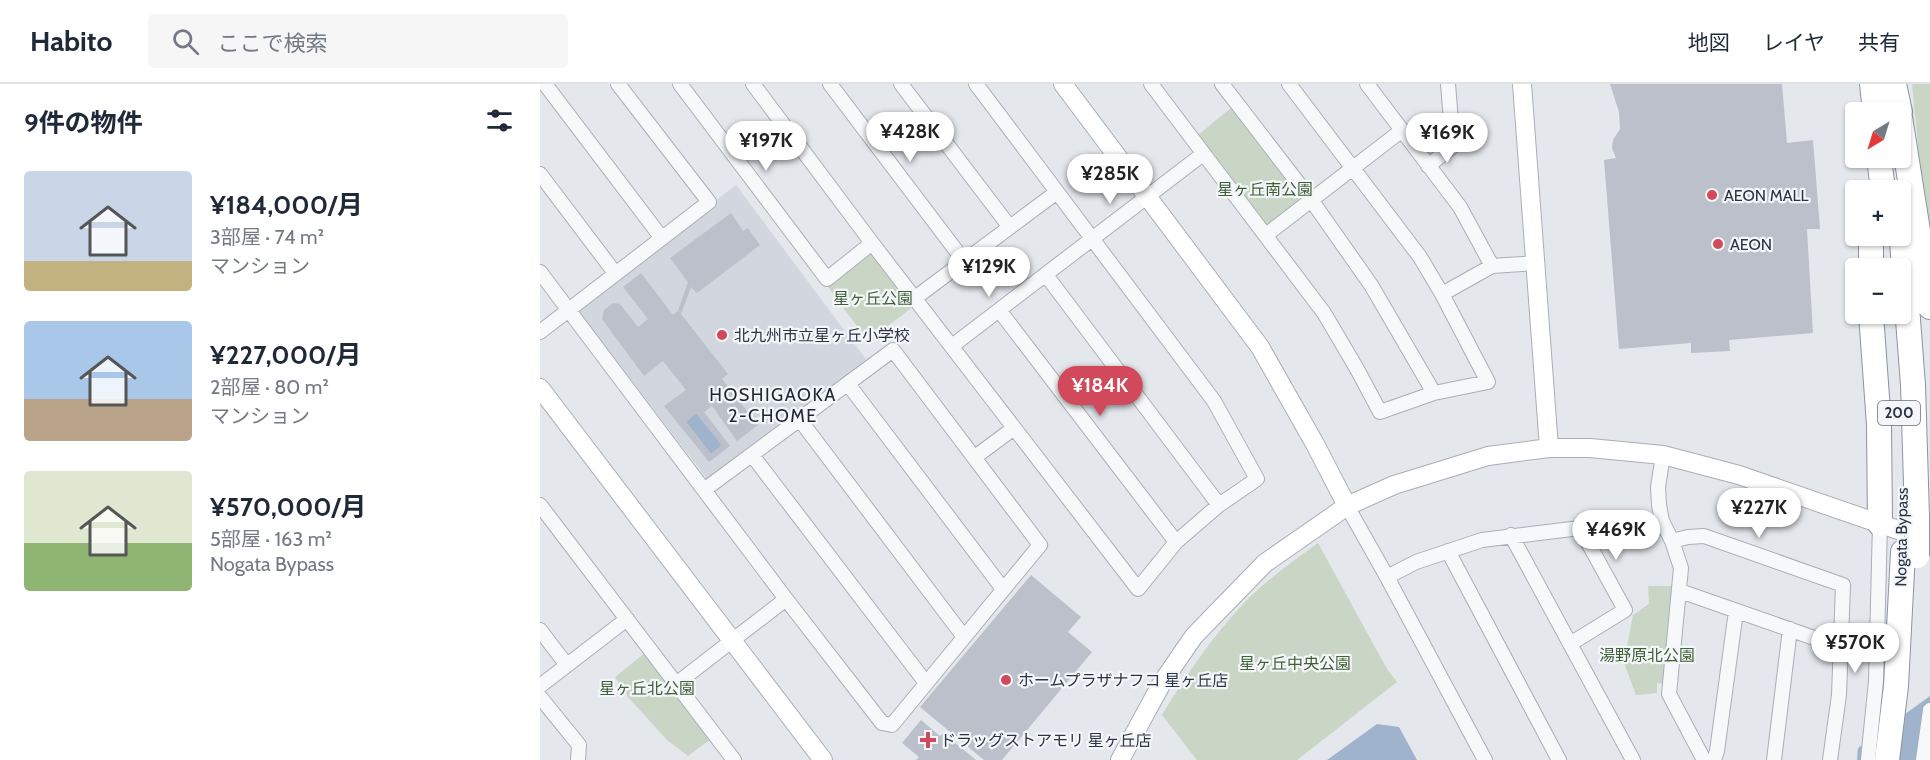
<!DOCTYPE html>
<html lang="ja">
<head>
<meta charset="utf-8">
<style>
  body { margin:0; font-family:Cabin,"Noto Sans JP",sans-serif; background:#f6f6f7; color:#1f2937; height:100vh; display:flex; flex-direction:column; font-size:22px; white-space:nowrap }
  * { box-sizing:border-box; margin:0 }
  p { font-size:20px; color:#747a83 }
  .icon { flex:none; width:33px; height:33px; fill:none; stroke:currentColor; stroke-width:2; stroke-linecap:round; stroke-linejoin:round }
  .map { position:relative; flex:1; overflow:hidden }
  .sheet { display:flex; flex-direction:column; background:#fff; width:540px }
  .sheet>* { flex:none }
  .needle { width:39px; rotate:218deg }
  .tools { position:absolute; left:1305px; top:18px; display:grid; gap:12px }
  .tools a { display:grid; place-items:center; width:66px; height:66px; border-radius:6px; background:#fff; box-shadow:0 2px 4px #0004; font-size:30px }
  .price { position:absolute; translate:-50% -51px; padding:0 14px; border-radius:21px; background:#fff; color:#222; font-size:20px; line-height:39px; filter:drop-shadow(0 2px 3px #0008) }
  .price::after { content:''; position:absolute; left:50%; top:36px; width:18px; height:14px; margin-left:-9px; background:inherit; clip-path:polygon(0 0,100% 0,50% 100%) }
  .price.selected { background:#d1495b; color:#fff }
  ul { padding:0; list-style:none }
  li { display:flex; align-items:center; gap:18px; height:150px; padding:0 24px }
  li span { display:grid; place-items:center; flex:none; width:168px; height:120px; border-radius:6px; color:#555 }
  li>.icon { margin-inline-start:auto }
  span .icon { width:72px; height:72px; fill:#fffc; stroke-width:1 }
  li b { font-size:26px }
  h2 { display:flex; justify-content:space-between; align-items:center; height:72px; padding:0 24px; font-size:26px }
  header { display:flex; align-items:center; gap:36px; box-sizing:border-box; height:84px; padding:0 30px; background:#fff; border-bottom:2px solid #e0e1e3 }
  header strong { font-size:28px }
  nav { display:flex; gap:33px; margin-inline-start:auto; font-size:21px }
  .search { width:420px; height:54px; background:#f6f6f7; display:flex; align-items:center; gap:15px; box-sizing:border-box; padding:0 21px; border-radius:6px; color:#747a83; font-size:22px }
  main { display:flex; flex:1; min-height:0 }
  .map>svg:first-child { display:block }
  .built { fill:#d2d6de }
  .green { fill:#c9d6c5 }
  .water { fill:#9fb4cc }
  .building { fill:#bbc0ca; fill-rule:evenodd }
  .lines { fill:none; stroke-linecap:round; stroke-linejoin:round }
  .street-casing { stroke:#a9aeb7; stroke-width:16 }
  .secondary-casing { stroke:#a9aeb7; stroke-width:20 }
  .highway-casing { stroke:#8b94a3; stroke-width:26 }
  .street { stroke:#f7f8fa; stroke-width:14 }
  .secondary { stroke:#fff; stroke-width:18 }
  .highway { stroke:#fff; stroke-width:24 }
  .highway-bridge-casing { stroke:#8b94a3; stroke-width:26; stroke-linecap:butt }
  .highway-bridge { stroke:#fff; stroke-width:24 }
  .poi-dot { fill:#d1495b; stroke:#f4f6f9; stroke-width:2 }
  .labels { text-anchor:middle; stroke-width:4.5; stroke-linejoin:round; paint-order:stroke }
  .shield { fill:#f4f6f9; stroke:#676e7b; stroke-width:1.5 }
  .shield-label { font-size:15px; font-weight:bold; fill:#2b3445 }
  .park-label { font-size:16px; fill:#3f6138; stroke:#f4f6f9 }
  .poi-label { font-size:16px; fill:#2b3445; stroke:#f4f6f9; text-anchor:start }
  .street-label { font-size:16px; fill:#2b3445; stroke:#f4f6f9 }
  .neighbourhood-label { font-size:18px; letter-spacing:1.5px; fill:#1d2536; stroke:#f4f6f9 }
</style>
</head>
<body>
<header>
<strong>Habito</strong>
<div class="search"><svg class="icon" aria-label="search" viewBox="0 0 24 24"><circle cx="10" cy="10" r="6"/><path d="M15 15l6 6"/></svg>ここで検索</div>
<nav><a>地図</a><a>レイヤ</a><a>共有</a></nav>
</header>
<main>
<section class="sheet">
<h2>9件の物件<svg class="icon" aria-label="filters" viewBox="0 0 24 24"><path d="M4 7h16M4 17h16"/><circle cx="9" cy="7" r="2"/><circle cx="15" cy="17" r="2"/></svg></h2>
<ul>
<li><span style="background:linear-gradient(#c9d6e8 75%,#c2b280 0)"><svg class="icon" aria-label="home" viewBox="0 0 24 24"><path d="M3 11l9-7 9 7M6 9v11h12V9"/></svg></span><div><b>¥184,000/月</b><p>3部屋 · 74 m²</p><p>マンション</p></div></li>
<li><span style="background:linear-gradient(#a9c7e8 65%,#b9a48a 0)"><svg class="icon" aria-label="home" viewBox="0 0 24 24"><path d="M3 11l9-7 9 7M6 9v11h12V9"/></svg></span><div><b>¥227,000/月</b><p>2部屋 · 80 m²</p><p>マンション</p></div></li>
<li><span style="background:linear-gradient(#dfe7d0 60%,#8fb573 0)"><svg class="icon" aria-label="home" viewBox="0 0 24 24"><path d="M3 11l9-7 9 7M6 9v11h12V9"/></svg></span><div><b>¥570,000/月</b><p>5部屋 · 163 m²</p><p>Nogata Bypass</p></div></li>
</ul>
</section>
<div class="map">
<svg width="1390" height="676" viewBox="0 0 1390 676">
  <rect width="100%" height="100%" fill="#e4e7ec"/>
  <path class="built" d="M196 101 328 278 168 396 36 224Z"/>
  <path class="green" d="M1372 0H1390V149L1383 111Z
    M692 23 759 112 758 119 728 140H723L657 52Z
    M329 170 336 171 374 222 328 257 288 203Z
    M778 459 847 585 857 598 757 676H657L622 631C647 590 673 551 706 517 728 495 753 477 778 459Z
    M1108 502H1133L1125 600 1117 599V609L1096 611 1084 579 1093 531 1109 520Z
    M106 568 172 654 148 672 127 656 88 613 75 593Z"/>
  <path class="water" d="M156 329 182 361 171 370 146 338Z
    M1390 612V676H1317L1318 664Z
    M837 640 859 643 877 676H787Z"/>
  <path class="building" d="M1070 0H1242L1247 59 1273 56 1280 145H1267L1273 249 1189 256 1190 267 1151 269V259L1079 265 1064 76 1076 74 1072 64 1073 56 1080 45 1079 28Z
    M191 129 203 147 208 144 220 161 157 209 151 203 141 230 188 290 182 295 218 341 197 357 172 322 164 328 190 362 169 378 124 322 146 306 123 277 104 292 62 235 64 226 73 219 80 220 98 243 108 235 83 203 101 189 133 231 138 227 148 198 130 174ZM156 329 182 361 171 370 146 338Z
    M491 491 541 533 528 548 552 568 462 676H444L380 623Z
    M381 636 400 652 403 649 436 676H376L379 673 362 659Z"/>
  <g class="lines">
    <defs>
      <path id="street" d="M5 0 121 153
        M140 0 287 195 332 159
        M213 0 332 159 598 505 636 458 679 421 717 395 674 317 436 0
        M290 0 424 177
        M361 0 469 142
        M611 0 784 229 817 285 840 328 894 309 948 298 902 210 880 173 749 0
        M682 0 772 117 831 201 894 309
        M827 0 920 123 952 182
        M888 82 913 62 908 0
        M0 90 75 189
        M726 151 861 47
        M0 188 246 515 342 639 352 641 500 461 353 266 164 406
        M506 191 679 421
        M902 210 952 182 996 179
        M375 214 517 108
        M459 226 636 458
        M0 248 169 118 78 0
        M412 262 663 70
        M308 300 463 505
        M260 336 424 553
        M212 371 386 599
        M1123 371 1118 403 1119 421 1122 437 1132 457 1141 484 1129 610 1164 676
        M435 373 474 344
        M0 421 194 676
        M807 422 847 493 945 676
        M971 451 1093 676
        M1132 457 1148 453 1164 452 1303 501 1299 611 1290 676
        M908 467 1019 676
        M847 493 876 478 942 456 1040 444 1085 526 1030 560
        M1140 507 1300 563
        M0 546 26 580
        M136 600 246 515
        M0 602 87 535
        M0 613 39 661 38 676
        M1174 676 1177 667 1196 527
        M1234 676 1250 545
        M1328 676 1336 597 1340 440
        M1383 676 1390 626"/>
      <path id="secondary" d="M523 0 720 263 775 360 807 422
        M982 0 1009 364
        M0 304 283 676
        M580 676 623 597 654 552 725 479 807 422 854 401 948 372 1009 364H1050L1123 371 1199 391 1390 457"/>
      <path id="highway" d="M1332 0 1335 28
        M1354 0 1360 28
        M1360 33 1390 223
        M1339 74 1343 106
        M1360 131 1373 301 1377 433
        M1331 152V184
        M1331 230 1339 341 1340 440
        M1347 676 1356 602 1363 468"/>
    </defs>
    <use href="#street" class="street-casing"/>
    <use href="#secondary" class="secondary-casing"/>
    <use href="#highway" class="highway-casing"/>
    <use href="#street" class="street"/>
    <use href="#secondary" class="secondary"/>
    <use href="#highway" class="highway"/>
    <defs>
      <path id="highway-bridge" d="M1377 433V472"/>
    </defs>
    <use href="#highway-bridge" class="highway-bridge-casing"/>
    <use href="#highway-bridge" class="highway-bridge"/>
  </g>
  <g class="poi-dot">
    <circle cx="1172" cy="111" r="6"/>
    <circle cx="1178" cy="160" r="6"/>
    <circle cx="182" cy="251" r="6"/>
    <circle cx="466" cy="596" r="6"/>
    <path d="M385 647h6v6h6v6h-6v6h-6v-6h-6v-6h6z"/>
  </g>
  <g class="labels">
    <rect class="shield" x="1338" y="317" width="42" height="24" rx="4.5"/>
    <g class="shield-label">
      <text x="1359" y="334">200</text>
    </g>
    <g class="park-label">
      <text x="725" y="111">星ヶ丘南公園</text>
      <text x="333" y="220">星ヶ丘公園</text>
      <text x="1107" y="577">湯野原北公園</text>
      <text x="755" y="585">星ヶ丘中央公園</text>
      <text x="107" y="610">星ヶ丘北公園</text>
    </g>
    <g class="poi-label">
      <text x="1184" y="117">AEON MALL</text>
      <text x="1190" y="166">AEON</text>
      <text x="194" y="257">北九州市立星ヶ丘小学校</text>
      <text x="478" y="602">ホームプラザナフコ 星ヶ丘店</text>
      <text x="400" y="662">ドラッグストアモリ 星ヶ丘店</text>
    </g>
    <g class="street-label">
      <text transform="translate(1361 453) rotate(-89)" y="6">Nogata Bypass</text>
    </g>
    <g class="neighbourhood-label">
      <text x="233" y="317">HOSHIGAOKA<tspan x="233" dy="21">2-CHOME</tspan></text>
    </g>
  </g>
</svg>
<div class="tools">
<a><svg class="needle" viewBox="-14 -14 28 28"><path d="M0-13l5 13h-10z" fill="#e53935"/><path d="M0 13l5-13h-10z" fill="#747a83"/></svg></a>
<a>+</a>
<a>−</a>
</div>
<b class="price" style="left:370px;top:79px">¥428K</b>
<b class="price" style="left:907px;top:80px">¥169K</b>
<b class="price" style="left:226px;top:88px">¥197K</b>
<b class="price" style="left:570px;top:121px">¥285K</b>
<b class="price" style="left:449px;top:214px">¥129K</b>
<b class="price selected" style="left:560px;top:333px">¥184K</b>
<b class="price" style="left:1219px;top:455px">¥227K</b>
<b class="price" style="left:1076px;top:477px">¥469K</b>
<b class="price" style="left:1315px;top:590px">¥570K</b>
</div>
</main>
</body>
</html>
